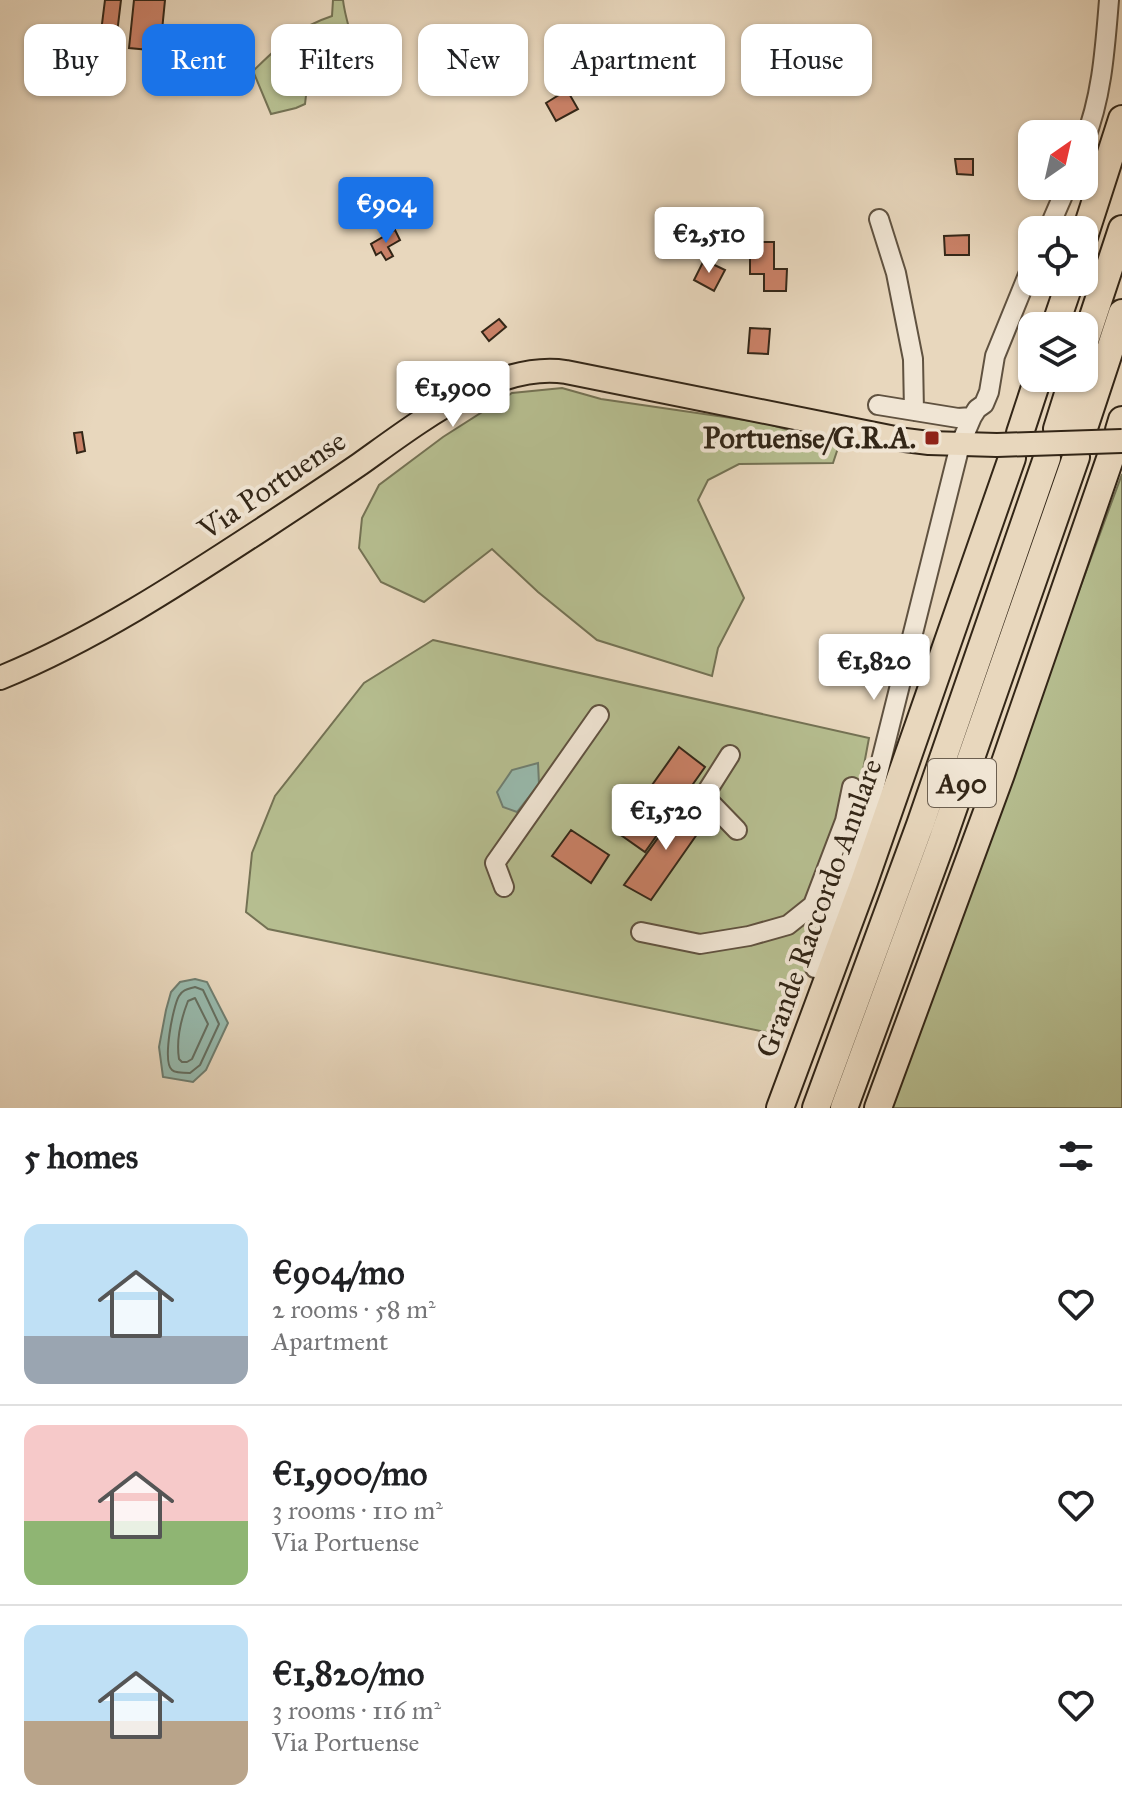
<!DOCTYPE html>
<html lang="en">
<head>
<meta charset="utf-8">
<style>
  body { margin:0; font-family:"IM FELL Great Primer",serif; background:#f2f2f2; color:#202124; height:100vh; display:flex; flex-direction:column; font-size:30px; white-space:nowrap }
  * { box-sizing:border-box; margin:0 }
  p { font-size:26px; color:#757577 }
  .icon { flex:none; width:44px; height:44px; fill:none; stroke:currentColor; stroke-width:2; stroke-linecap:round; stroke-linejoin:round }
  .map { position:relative; height:1108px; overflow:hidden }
  .details { display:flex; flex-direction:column; background:#fff; flex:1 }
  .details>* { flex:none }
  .guide { position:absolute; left:24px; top:24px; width:1074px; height:72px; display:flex; gap:16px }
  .needle { width:52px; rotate:34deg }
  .tools { position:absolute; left:1018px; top:120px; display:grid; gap:16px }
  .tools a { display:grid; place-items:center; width:80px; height:80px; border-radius:16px; background:#fff; box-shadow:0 2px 6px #0004; font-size:40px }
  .price { position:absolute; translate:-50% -68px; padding:0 18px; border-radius:8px; background:#fff; color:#222; font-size:26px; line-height:52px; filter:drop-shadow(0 2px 4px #0008) }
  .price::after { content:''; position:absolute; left:50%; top:48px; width:24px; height:18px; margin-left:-12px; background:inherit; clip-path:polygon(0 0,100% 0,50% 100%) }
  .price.on { background:#1a73e8; color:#fff }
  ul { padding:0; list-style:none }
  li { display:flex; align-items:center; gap:24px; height:200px; padding:0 24px }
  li+li { border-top:2px solid #e0e0e0 }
  li span { display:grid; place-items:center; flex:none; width:224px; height:160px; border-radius:16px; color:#555 }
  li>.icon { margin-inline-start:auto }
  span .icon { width:96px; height:96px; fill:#fffc; stroke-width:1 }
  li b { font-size:34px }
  h2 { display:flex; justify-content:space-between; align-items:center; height:96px; padding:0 24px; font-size:34px }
  .tag { padding:0 28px; border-radius:16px; background:#fff; box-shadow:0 2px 6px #0004; font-size:28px; line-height:72px }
  .tag.on { background:#1a73e8; color:#fff }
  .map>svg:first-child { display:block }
  .green { fill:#b6be90; stroke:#747254; stroke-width:2 }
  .water { fill:#98baad; stroke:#707f71; stroke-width:2 }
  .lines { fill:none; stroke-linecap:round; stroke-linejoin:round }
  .shore { stroke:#667062; stroke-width:2 }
  .building { fill:#ca8167; stroke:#332617; stroke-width:2 }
  .minor-casing { stroke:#605240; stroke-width:22 }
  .major-casing { stroke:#332617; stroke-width:26 }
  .highway-casing { stroke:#332617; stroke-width:30 }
  .minor { stroke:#f0e5d4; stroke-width:18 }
  .major { stroke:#e8d7bd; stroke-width:22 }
  .highway { stroke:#e8d7bd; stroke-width:26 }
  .major-bridge-casing { stroke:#332617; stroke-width:26; stroke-linecap:butt }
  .major-bridge { stroke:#e8d7bd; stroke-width:22 }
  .poi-dot { fill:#8f2418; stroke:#f0e5d4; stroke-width:3 }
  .labels { text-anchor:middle; stroke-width:8; stroke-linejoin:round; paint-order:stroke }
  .shield { fill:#f0e5d4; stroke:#6c5f50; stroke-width:2 }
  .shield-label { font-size:28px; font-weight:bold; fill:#332617 }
  .poi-label { font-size:30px; font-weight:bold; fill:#332617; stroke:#f0e5d4; text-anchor:end }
  .street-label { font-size:30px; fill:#332617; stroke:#f0e5d4 }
</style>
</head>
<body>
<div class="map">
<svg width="1122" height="1108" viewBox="0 0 1122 1108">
  <rect width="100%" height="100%" fill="#e8d7bd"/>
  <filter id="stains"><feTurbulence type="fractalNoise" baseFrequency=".0025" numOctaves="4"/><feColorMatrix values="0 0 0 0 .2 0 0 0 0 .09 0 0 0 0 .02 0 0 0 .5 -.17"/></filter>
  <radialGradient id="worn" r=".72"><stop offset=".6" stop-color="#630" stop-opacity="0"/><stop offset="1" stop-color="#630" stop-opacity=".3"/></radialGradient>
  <path class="green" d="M333 0H343C345 19 353 37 355 56L340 64 329 50 304 74 307 87 305 104 296 108 271 114 253 71C280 45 296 28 332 16Z
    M562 388 601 399 765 423 839 445 833 463 739 464 708 480 698 500 744 598 718 648 712 676 597 640 538 592 492 549 424 602 381 582 359 548 362 518 379 485 443 437 512 393Z
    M1122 474V1108H888Z
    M433 640 869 738 858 797 864 798 785 1036 268 929 246 912 252 853 275 796 364 683Z"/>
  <path class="water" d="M538 763 539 784 517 812 503 807 497 792 512 770Z
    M195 979 207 982 228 1023 206 1070 193 1082 163 1077 159 1047 166 1010 171 992 180 982Z"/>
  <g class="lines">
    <path class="shore" d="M195 987 203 990 219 1024 200 1065 190 1073C186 1073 175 1073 172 1070 162 1062 173 1006 179 996 183 989 189 989 195 987Z
      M195 998 208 1024 192 1059 187 1062H182L179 1059C176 1040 181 1019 188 1001Z"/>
  </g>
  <path class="building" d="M105 0H121L116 42 100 40Z
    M134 0H165L160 51 129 48Z
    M567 90 578 109 556 121 546 103Z
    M955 159H973V175L957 174Z
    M395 230 400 240 388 247 393 256 386 260 381 252 376 255 371 244Z
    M969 235V255H945L944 236Z
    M750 242H774V269H787L786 291H764V274H750Z
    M704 260 725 270 714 291 694 280Z
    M499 319 506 327 489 341 482 332Z
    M750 328 770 329 768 354 748 353Z
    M82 432 85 451 77 453 74 433Z
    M679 747 705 767 645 852 618 833Z
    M684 802 707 820 651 900 624 885Z
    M571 830 609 855 591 883 552 856Z"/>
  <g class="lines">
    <defs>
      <path id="minor" d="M1084 142C1102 97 1105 49 1109 0
        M879 219 896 273 913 359 914 411
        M1048 230 1067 186
        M878 405 958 418 972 417
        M730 755 704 796 737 830
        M504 887 495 863 599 715
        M641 932 700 944 749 936 788 925 813 905 845 821 852 787
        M815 968 873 793 960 445 972 417 977 409 984 404 989 392 995 356 1032 265"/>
      <path id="major" d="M0 678C93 640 180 583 264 528 296 507 328 486 360 464 415 425 495 361 566 372L905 440 929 443 997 445"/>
      <path id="highway" d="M1084 237 1122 119
        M1055 326 1070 282
        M1084 344 1122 229
        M1057 429 1073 378
        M1119 430 1122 420
        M1083 431 1122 313
        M1020 433 1038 378
        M780 1108 864 882 1012 458
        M816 1108 920 825 1047 458
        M844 1108 942 841 1076 457
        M878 1108 1001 774 1111 456"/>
    </defs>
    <use href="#minor" class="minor-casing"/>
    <use href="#major" class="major-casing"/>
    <use href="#highway" class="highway-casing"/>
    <use href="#minor" class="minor"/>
    <use href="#major" class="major"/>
    <use href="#highway" class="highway"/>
    <defs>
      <path id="major-bridge" d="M997 445 1122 441"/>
    </defs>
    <use href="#major-bridge" class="major-bridge-casing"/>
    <use href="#major-bridge" class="major-bridge"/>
  </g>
  <rect class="poi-dot" x="924" y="430" width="16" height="16" rx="4"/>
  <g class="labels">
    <rect class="shield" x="928" y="759" width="68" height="48" rx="6"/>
    <g class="shield-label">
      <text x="962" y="793">A90</text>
    </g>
    <g class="poi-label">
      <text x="916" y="448">Portuense/G.R.A.</text>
    </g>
    <g class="street-label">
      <text transform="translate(272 485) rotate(-34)" y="10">Via Portuense</text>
      <text transform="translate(819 908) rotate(-70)" y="10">Grande Raccordo Anulare</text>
    </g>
  </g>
  <rect width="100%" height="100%" filter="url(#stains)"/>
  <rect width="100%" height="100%" fill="url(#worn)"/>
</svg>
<div class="tools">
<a><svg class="needle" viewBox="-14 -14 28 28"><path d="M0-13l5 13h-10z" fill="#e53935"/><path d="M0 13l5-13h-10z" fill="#757577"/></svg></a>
<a><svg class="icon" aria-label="locate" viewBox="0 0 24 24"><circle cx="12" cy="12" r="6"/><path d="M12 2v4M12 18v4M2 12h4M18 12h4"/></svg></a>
<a><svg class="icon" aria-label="layers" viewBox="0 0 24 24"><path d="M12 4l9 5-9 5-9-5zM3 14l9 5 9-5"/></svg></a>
</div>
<b class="price on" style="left:386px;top:245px">€904</b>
<b class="price" style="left:709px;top:275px">€2,510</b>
<b class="price" style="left:453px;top:429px">€1,900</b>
<b class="price" style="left:874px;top:702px">€1,820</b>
<b class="price" style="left:666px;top:852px">€1,520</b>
<div class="guide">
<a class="tag">Buy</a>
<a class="tag on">Rent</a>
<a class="tag">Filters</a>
<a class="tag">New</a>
<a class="tag">Apartment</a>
<a class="tag">House</a>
</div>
</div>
<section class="details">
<h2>5 homes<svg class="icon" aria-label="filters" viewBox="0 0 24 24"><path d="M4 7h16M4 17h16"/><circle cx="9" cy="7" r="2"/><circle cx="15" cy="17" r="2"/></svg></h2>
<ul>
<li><span style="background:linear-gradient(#bfe0f5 70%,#9aa5b1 0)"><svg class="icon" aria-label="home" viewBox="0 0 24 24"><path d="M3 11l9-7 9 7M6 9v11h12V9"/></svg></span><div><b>€904/mo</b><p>2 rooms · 58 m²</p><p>Apartment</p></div><svg class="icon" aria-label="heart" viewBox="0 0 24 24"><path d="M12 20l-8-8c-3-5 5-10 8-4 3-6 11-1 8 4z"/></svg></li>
<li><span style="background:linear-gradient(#f6c9c9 60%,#8fb573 0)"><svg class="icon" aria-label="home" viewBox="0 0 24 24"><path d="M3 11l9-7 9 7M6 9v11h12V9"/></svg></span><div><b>€1,900/mo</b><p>3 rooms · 110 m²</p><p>Via Portuense</p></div><svg class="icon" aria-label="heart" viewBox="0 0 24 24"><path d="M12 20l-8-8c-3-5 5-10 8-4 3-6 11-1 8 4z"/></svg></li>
<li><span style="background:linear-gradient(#bfe0f5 60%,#b9a48a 0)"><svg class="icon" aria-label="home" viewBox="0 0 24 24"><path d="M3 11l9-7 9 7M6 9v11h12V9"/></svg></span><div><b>€1,820/mo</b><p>3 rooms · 116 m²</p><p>Via Portuense</p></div><svg class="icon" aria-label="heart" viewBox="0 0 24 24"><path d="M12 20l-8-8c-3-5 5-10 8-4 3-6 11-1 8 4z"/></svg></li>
</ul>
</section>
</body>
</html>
